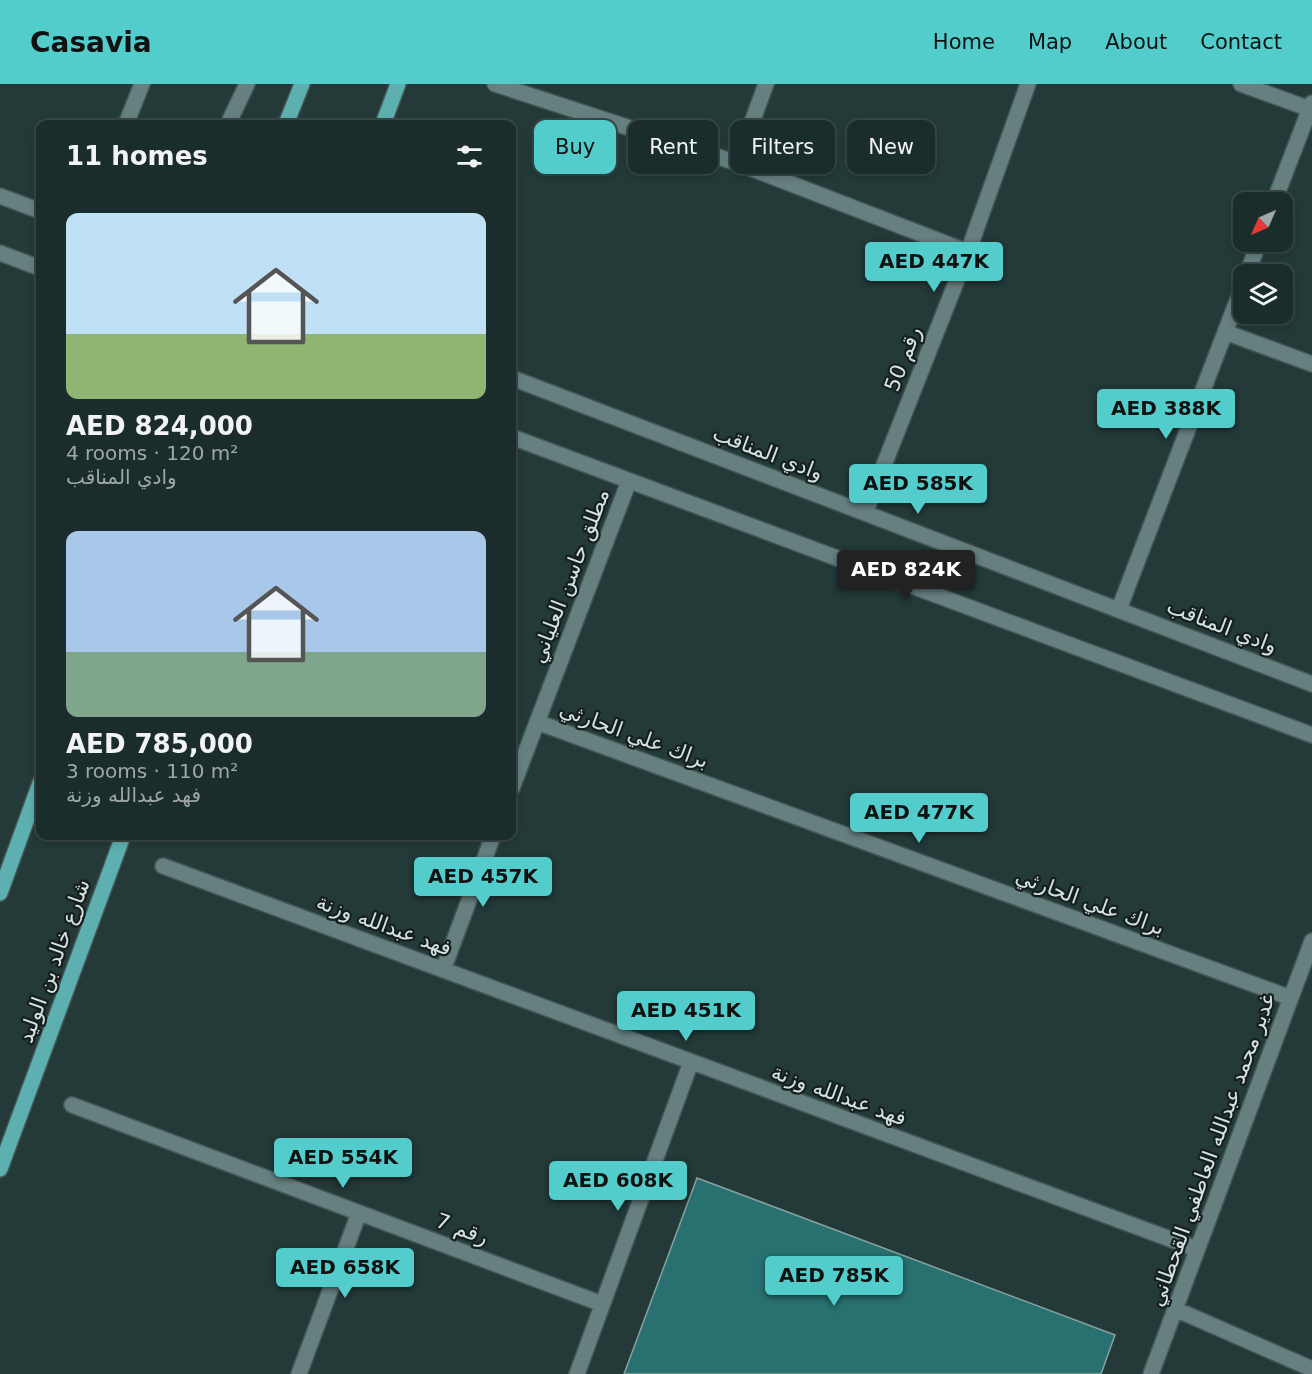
<!DOCTYPE html>
<html lang="en">
<head>
<meta charset="utf-8">
<style>
  body { margin:0; font-family:"DejaVu Sans",Cairo,sans-serif; background:#233433; color:#f1f3f6; height:100vh; display:flex; flex-direction:column; font-size:22px; white-space:nowrap }
  * { box-sizing:border-box; margin:0 }
  p { font-size:20px; color:#9fa7a9 }
  .icon { flex:none; width:33px; height:33px; fill:none; stroke:currentColor; stroke-width:2; stroke-linecap:round; stroke-linejoin:round }
  .map { position:relative; flex:1; overflow:hidden }
  .drawer { position:absolute; left:36px; top:36px; width:480px; height:720px; display:flex; flex-direction:column; background:#1a2c2b; border-radius:12px; box-shadow:0 3px 9px #0003,0 0 0 2px #384847 }
  .drawer>* { flex:none }
  .banner { position:absolute; left:534px; top:36px; width:570px; height:54px; display:flex; gap:12px }
  .needle { width:39px; rotate:225deg }
  .controls { position:absolute; left:1233px; top:108px; display:grid; gap:12px }
  .controls a { display:grid; place-items:center; width:60px; height:60px; border-radius:12px; background:#1a2c2b; box-shadow:0 3px 9px #0003,0 0 0 2px #384847; font-size:30px }
  .price { position:absolute; translate:-50% -51px; padding:0 14px; border-radius:6px; background:#52cdcc; color:#111; font-size:20px; line-height:39px; filter:drop-shadow(0 2px 3px #0008) }
  .price::after { content:''; position:absolute; left:50%; top:36px; width:18px; height:14px; margin-left:-9px; background:inherit; clip-path:polygon(0 0,100% 0,50% 100%) }
  .price.selected { background:#222; color:#fff }
  ul { padding:0; list-style:none }
  li { display:grid; align-content:center; gap:12px; height:318px; padding:0 30px }
  li span { display:grid; place-items:center; height:186px; border-radius:12px; color:#555 }
  li>.icon { margin-inline-start:auto }
  span .icon { width:108px; height:108px; fill:#fffc; stroke-width:1 }
  li b { font-size:26px }
  h2 { display:flex; justify-content:space-between; align-items:center; height:72px; padding:0 30px; font-size:26px }
  .pill { padding:0 21px; border-radius:12px; background:#1a2c2b; box-shadow:0 3px 9px #0003,0 0 0 2px #384847; font-size:21px; line-height:54px }
  .pill.selected { background:#52cdcc; color:#111 }
  header { display:flex; align-items:center; gap:36px; box-sizing:border-box; height:84px; padding:0 30px; background:#52cdcc; color:#111 }
  header strong { font-size:28px }
  nav { display:flex; gap:33px; margin-inline-start:auto; font-size:21px }
  .map>svg:first-child { display:block }
  .building { fill:#297171; stroke:#87a1a0; stroke-width:1.5 }
  .lines { fill:none; stroke-linecap:round; stroke-linejoin:round }
  .minor-casing { stroke:#435757; stroke-width:18 }
  .major-casing { stroke:#435757; stroke-width:18 }
  .minor { stroke:#667f7f; stroke-width:15 }
  .major { stroke:#5eb0b0; stroke-width:15 }
  .labels { text-anchor:middle; stroke-width:4.5; stroke-linejoin:round; paint-order:stroke }
  .street-label { font-size:21px; fill:#d5e2e2; stroke:#151f1e }
</style>
</head>
<body>
<header>
<strong>Casavia</strong>
<nav><a>Home</a><a>Map</a><a>About</a><a>Contact</a></nav>
</header>
<div class="map">
<svg width="1312" height="1290" viewBox="0 0 1312 1290">
  <rect width="100%" height="100%" fill="#233a39"/>
  <path class="building" d="M697 1094 1115 1251 1101 1290H624Z"/>
  <g class="lines">
    <defs>
      <path id="minor" d="M495 0 737 79 968 168
        M1241 0 1310 25
        M126 40 142 0
        M228 40 247 0
        M737 79 766 0
        M0 112 40 127
        M1274 118 1312 19
        M0 169 40 184
        M1247 190 1259 158
        M1225 248 1312 280
        M512 294 1312 600
        M512 353 1312 651
        M865 429 968 168 1028 0
        M1119 525 1244 199
        M537 638 1291 914
        M512 704 629 397
        M163 782 1197 1165
        M443 886 493 752
        M72 1021 602 1220
        M1175 1225 1312 1285
        M299 1290 359 1129
        M577 1290 691 978
        M1151 1290 1312 857"/>
      <path id="major" d="M286 40 302 0
        M383 40 398 0
        M0 809 40 699
        M0 1085 123 752"/>
    </defs>
    <use href="#minor" class="minor-casing"/>
    <use href="#major" class="major-casing"/>
    <use href="#minor" class="minor"/>
    <use href="#major" class="major"/>
  </g>
  <g class="labels">
    <g class="street-label">
      <text transform="translate(903 275) rotate(-69)" y="7">رقم 50</text>
      <text transform="translate(768 369) rotate(21)" y="7">وادي المناقب</text>
      <text transform="translate(570 492) rotate(-69)" y="7">مطلق حاسن العلياني</text>
      <text transform="translate(1222 542) rotate(21)" y="7">وادي المناقب</text>
      <text transform="translate(634 651) rotate(20)" y="7">براك علي الحارثي</text>
      <text transform="translate(1090 818) rotate(20)" y="7">براك علي الحارثي</text>
      <text transform="translate(384 841) rotate(20)" y="7">فهد عبدالله وزنة</text>
      <text transform="translate(54 877) rotate(-70)" y="7">شارع خالد بن الوليد</text>
      <text transform="translate(839 1011) rotate(20)" y="7">فهد عبدالله وزنة</text>
      <text transform="translate(1212 1066) rotate(-70)" y="7">غدير محمد عبدالله العاطفي القحطاني</text>
      <text transform="translate(462 1145) rotate(20)" y="7">رقم 7</text>
    </g>
  </g>
</svg>
<div class="controls">
<a><svg class="needle" viewBox="-14 -14 28 28"><path d="M0-13l5 13h-10z" fill="#e53935"/><path d="M0 13l5-13h-10z" fill="#9fa7a9"/></svg></a>
<a><svg class="icon" aria-label="layers" viewBox="0 0 24 24"><path d="M12 4l9 5-9 5-9-5zM3 14l9 5 9-5"/></svg></a>
</div>
<b class="price" style="left:934px;top:209px">AED 447K</b>
<b class="price" style="left:1166px;top:356px">AED 388K</b>
<b class="price" style="left:918px;top:431px">AED 585K</b>
<b class="price selected" style="left:906px;top:517px">AED 824K</b>
<b class="price" style="left:919px;top:760px">AED 477K</b>
<b class="price" style="left:483px;top:824px">AED 457K</b>
<b class="price" style="left:686px;top:958px">AED 451K</b>
<b class="price" style="left:343px;top:1105px">AED 554K</b>
<b class="price" style="left:618px;top:1128px">AED 608K</b>
<b class="price" style="left:345px;top:1215px">AED 658K</b>
<b class="price" style="left:834px;top:1223px">AED 785K</b>
<div class="banner">
<a class="pill selected">Buy</a>
<a class="pill">Rent</a>
<a class="pill">Filters</a>
<a class="pill">New</a>
</div>
<section class="drawer">
<h2>11 homes<svg class="icon" aria-label="filters" viewBox="0 0 24 24"><path d="M4 7h16M4 17h16"/><circle cx="9" cy="7" r="2"/><circle cx="15" cy="17" r="2"/></svg></h2>
<ul>
<li><span style="background:linear-gradient(#bfe0f5 65%,#8fb573 0)"><svg class="icon" aria-label="home" viewBox="0 0 24 24"><path d="M3 11l9-7 9 7M6 9v11h12V9"/></svg></span><div><b>AED 824,000</b><p>4 rooms · 120 m²</p><p>وادي المناقب</p></div></li>
<li><span style="background:linear-gradient(#a9c7e8 65%,#7fa58c 0)"><svg class="icon" aria-label="home" viewBox="0 0 24 24"><path d="M3 11l9-7 9 7M6 9v11h12V9"/></svg></span><div><b>AED 785,000</b><p>3 rooms · 110 m²</p><p>فهد عبدالله وزنة</p></div></li>
</ul>
</section>
</div>
</body>
</html>
